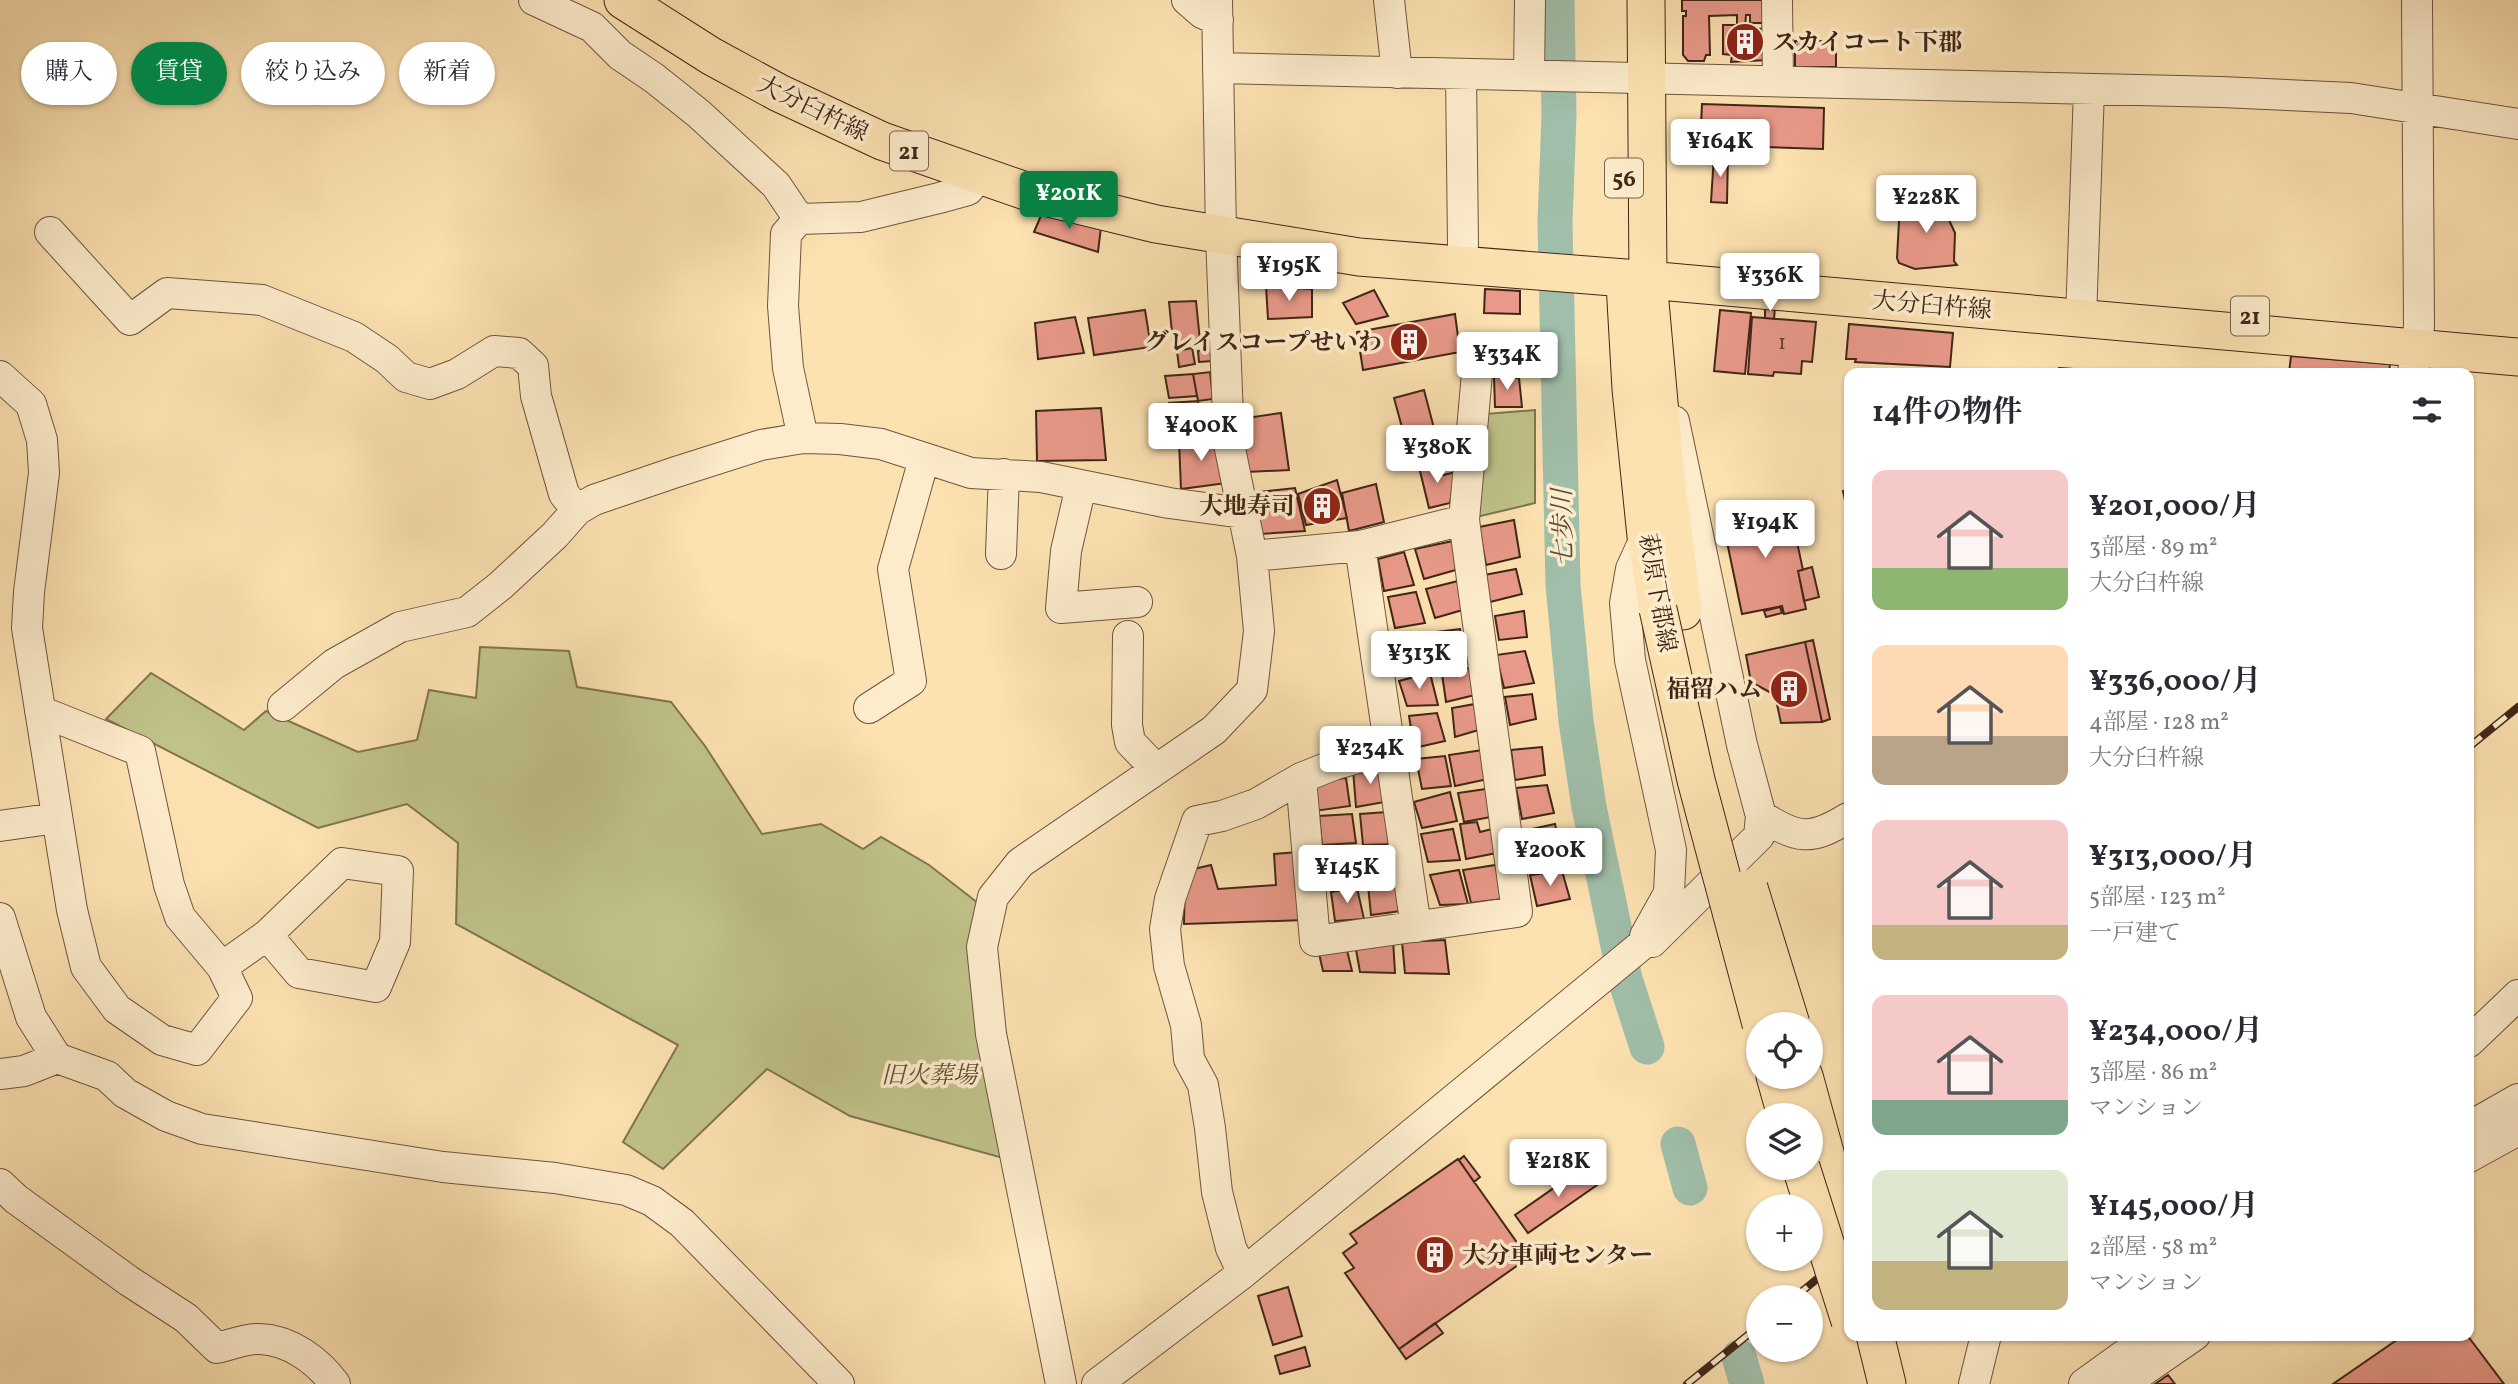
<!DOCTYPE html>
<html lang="ja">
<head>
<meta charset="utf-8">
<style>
  body { margin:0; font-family:Vollkorn,"Noto Serif JP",serif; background:#f7f7f7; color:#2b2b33; height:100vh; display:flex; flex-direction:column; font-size:26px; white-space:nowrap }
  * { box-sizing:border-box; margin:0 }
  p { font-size:23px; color:#7c7c81 }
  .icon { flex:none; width:38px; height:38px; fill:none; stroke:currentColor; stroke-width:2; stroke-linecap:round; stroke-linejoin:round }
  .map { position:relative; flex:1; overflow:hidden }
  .details { position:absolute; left:1844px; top:368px; width:630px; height:973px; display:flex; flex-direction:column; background:#fff; border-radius:14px; box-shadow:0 2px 5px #0004 }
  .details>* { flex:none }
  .hud { position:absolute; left:21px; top:42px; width:665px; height:63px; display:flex; gap:14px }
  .buttons { position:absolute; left:1746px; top:1012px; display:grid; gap:14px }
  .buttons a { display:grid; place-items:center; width:77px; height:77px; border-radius:50%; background:#fff; box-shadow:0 2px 5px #0004; font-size:35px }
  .price { position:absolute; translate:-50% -60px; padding:0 16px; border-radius:7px; background:#fff; color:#222; font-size:23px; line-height:46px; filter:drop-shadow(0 2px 4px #0008) }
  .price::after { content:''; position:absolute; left:50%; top:42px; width:21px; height:16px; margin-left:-10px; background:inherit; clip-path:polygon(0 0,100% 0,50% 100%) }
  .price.current { background:#0b8043; color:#fff }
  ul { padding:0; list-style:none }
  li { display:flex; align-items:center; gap:21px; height:175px; padding:0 28px }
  li span { display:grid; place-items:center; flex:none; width:196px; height:140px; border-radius:14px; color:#555 }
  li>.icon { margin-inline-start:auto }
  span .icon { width:84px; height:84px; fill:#fffc; stroke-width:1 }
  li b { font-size:30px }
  h2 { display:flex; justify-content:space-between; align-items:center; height:84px; padding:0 28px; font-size:30px }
  .pill { padding:0 24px; border-radius:32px; background:#fff; box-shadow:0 2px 5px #0004; font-size:24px; line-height:63px }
  .pill.current { background:#0b8043; color:#fff }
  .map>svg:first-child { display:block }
  .green { fill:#c0c28a; stroke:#807450; stroke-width:2 }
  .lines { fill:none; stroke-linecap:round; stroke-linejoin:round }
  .river { stroke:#a0bea9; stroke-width:35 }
  .building { fill:#e99989; stroke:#402617; stroke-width:2 }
  .minor-casing { stroke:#6f553e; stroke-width:32 }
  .major-casing { stroke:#402617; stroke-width:39 }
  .minor { stroke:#fdeccc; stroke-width:30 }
  .major { stroke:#fce1b1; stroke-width:37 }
  .rail-casing { stroke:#402617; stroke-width:8 }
  .rail { stroke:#fdeccc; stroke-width:5; stroke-dasharray:16; stroke-linecap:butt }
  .major-bridge-casing { stroke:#402617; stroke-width:39; stroke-linecap:butt }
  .major-bridge { stroke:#fce1b1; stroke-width:37 }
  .labels { text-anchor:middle; stroke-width:7; stroke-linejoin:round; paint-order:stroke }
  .number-label { font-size:21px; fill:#6a4334 }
  .shield { fill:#fdeccc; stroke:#79614d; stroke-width:2 }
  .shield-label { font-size:23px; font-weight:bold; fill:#402617 }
  .poi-label { font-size:24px; font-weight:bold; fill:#402617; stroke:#fdeccc; text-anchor:end }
  .street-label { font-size:24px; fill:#402617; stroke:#fdeccc }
  .park-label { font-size:24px; font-style:italic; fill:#604d34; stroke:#fdeccc }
  .water-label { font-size:26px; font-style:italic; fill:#584c3c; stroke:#fdeccc }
</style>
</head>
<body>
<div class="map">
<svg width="2518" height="1384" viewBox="0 0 2518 1384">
  <rect width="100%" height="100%" fill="#fce1b1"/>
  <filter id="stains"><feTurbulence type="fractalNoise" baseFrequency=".00286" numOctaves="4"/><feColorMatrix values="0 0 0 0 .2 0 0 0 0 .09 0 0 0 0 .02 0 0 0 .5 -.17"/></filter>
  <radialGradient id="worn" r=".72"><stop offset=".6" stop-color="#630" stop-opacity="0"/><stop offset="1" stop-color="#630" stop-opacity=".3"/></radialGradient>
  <path class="green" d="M1535 410V503L1464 520 1473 415Z
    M480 647 569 651 577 687 671 702 705 746 762 834 821 824 863 849 881 837 929 865 978 903 1003 1158 850 1116 767 1069 663 1169 623 1142 678 1045 456 924 458 843 407 804 318 828 106 719 151 673 244 730 266 711 358 752 417 740 429 690 476 698Z"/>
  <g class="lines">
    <path class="river" d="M1557 0 1559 115 1555 222 1563 585 1576 721 1589 807 1625 979 1647 1047
      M1678 1144 1690 1188
      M1739 1357 1747 1384"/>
  </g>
  <path class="building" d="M1682 0H1765L1763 23H1750V15H1746L1745 28 1767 29V60L1731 62 1732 55 1723 54V25H1737V15L1709 16 1710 55H1706L1704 61H1688L1683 55V16H1686V11H1682Z
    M1795 41H1836V67H1795Z
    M1702 104 1824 108 1823 149 1700 145Z
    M1717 151 1728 155 1727 203 1711 202 1714 155H1717Z
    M1900 202 1955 203V220H1949L1955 233 1954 261 1957 265 1915 269 1899 263 1897 258Z
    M1043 211 1101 227 1098 252 1034 232Z
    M1266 286 1312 289V317L1268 319Z
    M1485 289 1520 291V314L1484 313Z
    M1374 290 1388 316 1356 324 1343 303Z
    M1196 301 1200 341 1173 343 1169 302Z
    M1765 307H1775L1774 319 1765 318Z
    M1145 310 1151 347 1094 355 1088 318Z
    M1720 310 1751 313 1745 374 1714 371Z
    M1455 314 1460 352 1363 370 1357 332Z
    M1075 317 1084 353 1038 359 1035 323Z
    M1752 317 1816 322 1812 362 1802 361 1801 374 1774 372 1773 376 1748 374Z
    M1849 324 1953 333 1950 367 1855 362 1856 359H1846Z
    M1192 348 1195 364 1179 367 1177 351Z
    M1211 348 1212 361 1199 362 1198 351Z
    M2291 356 2390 364 2389 373H2289Z
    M2059 368 2105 371V369L2127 370V373H2059Z
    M1210 372 1213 399 1198 401 1193 374Z
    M1193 374 1197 396 1169 398 1165 376Z
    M1494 377 1519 378 1522 407H1495Z
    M1424 390 1442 459 1412 464 1394 398Z
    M1198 401 1202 435 1175 437 1169 403Z
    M1101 408 1106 460 1037 461 1036 411Z
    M1281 413 1289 470 1247 472 1240 419Z
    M1219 437 1227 483 1181 489 1179 441Z
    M1437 464 1443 475 1456 472 1450 503 1429 508 1419 467Z
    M1337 480 1347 518 1306 525 1298 494Z
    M1376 484 1384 522 1349 531 1342 493Z
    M1295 488 1305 531 1260 534V492Z
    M1850 489V523L1843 491Z
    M1789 505 1803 570 1798 571 1806 609 1784 614 1782 606 1742 614 1722 518Z
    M1514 520 1520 557 1486 565 1479 527Z
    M1453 541 1459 569 1424 579 1415 549Z
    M1404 552 1414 585 1384 591 1378 559Z
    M1812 567 1819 597 1804 601 1798 571Z
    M1516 569 1522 594 1490 602 1484 575Z
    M1458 581 1466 609 1435 618 1426 589Z
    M1416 592 1425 623 1395 628 1388 597Z
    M1780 607 1782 613 1766 617 1764 611Z
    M1524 611 1527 637 1499 640 1495 616Z
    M1460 629 1465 656 1439 662 1435 632Z
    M1426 633 1432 662 1394 667 1390 641Z
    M1813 640 1830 719 1822 722 1805 642Z
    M1805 642 1822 722 1781 723 1775 695 1751 682 1746 655Z
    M1525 651 1534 683 1504 688 1496 655Z
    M1469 668 1475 695 1446 702 1442 674Z
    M1430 673 1438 705 1407 706 1399 681Z
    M1532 694 1536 719 1510 725 1505 697Z
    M1475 704 1482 729 1455 737 1452 708Z
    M1437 713 1445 741 1414 748 1409 716Z
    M1542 747 1545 775 1515 780 1511 750Z
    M1483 750 1488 779 1455 786 1449 755Z
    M1445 756 1451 786 1422 789 1416 759Z
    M1383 765 1390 801 1356 807 1353 769Z
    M1346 778 1350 806 1315 811 1309 781Z
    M1547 785 1554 813 1522 819 1516 788Z
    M1493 788 1496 816 1464 822 1458 793Z
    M1450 792 1457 821 1422 828 1414 802Z
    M1387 812 1396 844 1363 845 1360 814Z
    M1352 814 1356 843 1322 845 1319 816Z
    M1477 822 1480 832 1496 828 1502 852 1466 859 1460 824Z
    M1555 824 1563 860 1534 864 1527 830Z
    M1453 829 1460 860 1428 862 1421 834Z
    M1355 848 1360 881 1329 882 1328 850Z
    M1391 848 1395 876 1368 877 1364 849Z
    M1298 852 1305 920 1184 924 1185 871 1211 865 1218 889 1276 885 1274 854Z
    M1502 864 1510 898 1471 903 1463 870Z
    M1459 870 1468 904 1440 905 1430 875Z
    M1562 871 1570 899 1537 906 1530 875Z
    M1394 883 1401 911 1371 915 1368 885Z
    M1357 888 1364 919 1335 921 1331 892Z
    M1393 939 1395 973 1360 972 1355 944Z
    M1445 940 1449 974 1405 973 1402 942Z
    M1346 946 1352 971H1323L1318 949Z
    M1464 1156 1480 1177 1474 1182 1459 1160Z
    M1458 1159 1528 1258 1399 1349 1345 1273 1354 1268 1343 1253 1357 1243 1350 1234Z
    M1587 1165 1600 1183 1528 1233 1515 1215Z
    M1288 1287 1302 1336 1273 1345 1258 1296Z
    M1435 1323 1443 1333 1406 1359 1399 1349Z
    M2404 1335H2467L2504 1384H2333Z
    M1305 1347 1310 1366 1280 1374 1275 1356Z
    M2168 1375 2175 1384H2155Z"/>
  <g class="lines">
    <defs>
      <path id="minor" d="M534 0 592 27 620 55 654 78 699 114 776 185 799 219 861 217 939 198 968 190 979 176
        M1187 0 1202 13 1218 20
        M1389 0 1397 73
        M1777 0 1778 81
        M1218 68 2221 92 2351 98 2518 124
        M1461 74 1463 245
        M1529 75 1530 0
        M799 219 786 234 783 306 788 368 803 438
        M50 232 130 320 167 293 262 300 354 337 387 359 406 377 430 384 457 374 494 351 519 353 533 366 536 396 564 494 577 510 594 500 676 472 761 445 803 438 840 439 881 444 971 473 1041 477 1169 503 1243 513
        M2081 319 2089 89
        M2413 373 2419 326 2417 0
        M0 376 31 404 42 440 44 473 29 592 27 628 72 910 86 967 117 1009 162 1040 197 1050 237 998 222 967 180 917 169 885 140 751 40 711
        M1081 486 1066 551 1061 608 1137 602
        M1464 520 1478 362
        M1646 536 1631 569 1625 603 1630 660 1671 850 1669 893 1645 936 1652 942 1759 836 1761 816 1742 745 1674 421
        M1360 546 1416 927
        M1001 554 1004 474
        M1252 556 1360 546 1464 520 1517 912 1315 941 1301 778
        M1128 636 1127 725 1130 742 1156 769
        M283 706 334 664 400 627 467 612 500 586 555 535 577 510
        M869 708 911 681 893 569 924 459
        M1761 816C1798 838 1809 842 1848 818
        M0 826 57 818
        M0 918 31 1017 57 1058 107 1076 125 1093 166 1116 202 1129 443 1167 555 1178 626 1190 652 1201 682 1223 839 1384
        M222 967 267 935 342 863 398 871 395 942 376 987 299 973 267 935
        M2469 1042 2518 995
        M0 1074 24 1071 57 1058
        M2469 1127 2518 1099
        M2469 1157 2518 1130
        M0 1184 16 1199 129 1281 186 1318 217 1348C230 1345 247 1338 260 1339 290 1340 318 1361 335 1384
        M1243 1273 1231 1248 1217 1192 1210 1128 1203 1085 1189 1059 1186 1025 1169 966 1165 929 1170 899 1197 821 1222 816 1256 804 1301 778 1336 764 1390 749
        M1061 1384 991 1034 982 947 993 897 1020 863 1214 730 1252 690 1259 631 1252 556 1229 444 1221 235 1217 0
        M1097 1384 1243 1273 1649 939
        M1974 1384 1986 1335
        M2084 1384 2152 1335
        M2124 1384 2195 1335"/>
      <path id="major" d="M623 0 711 56 779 93 882 141 1037 195 1156 224 1359 257 1625 278 2518 357
        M1646 0 1648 280 1665 469 1683 611
        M1625 283 1631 389 1646 536 1658 609
        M1775 1076 1786 1115
        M1804 1076 1850 1244
        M1875 1335 1887 1384"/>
    </defs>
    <use href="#minor" class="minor-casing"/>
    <use href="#major" class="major-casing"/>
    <use href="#minor" class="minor"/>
    <use href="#major" class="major"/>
    <defs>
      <path id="rail" d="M2469 747 2518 707
        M1795 1297 1850 1252
        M1687 1384 1759 1326"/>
    </defs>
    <use href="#rail" class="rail-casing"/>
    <use href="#rail" class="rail"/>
    <defs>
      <path id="major-bridge" d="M1658 609 1696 780 1761 1024
        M1749 888 1791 1024
        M1801 1167 1850 1321"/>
    </defs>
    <use href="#major-bridge" class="major-bridge-casing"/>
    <use href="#major-bridge" class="major-bridge"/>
  </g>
  <defs>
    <symbol id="building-disc" viewBox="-11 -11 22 22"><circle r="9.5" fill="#8f2418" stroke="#fdeccc"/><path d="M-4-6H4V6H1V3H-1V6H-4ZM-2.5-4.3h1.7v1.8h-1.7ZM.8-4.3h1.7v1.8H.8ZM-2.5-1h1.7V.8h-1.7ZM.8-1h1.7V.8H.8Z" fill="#fff"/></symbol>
  </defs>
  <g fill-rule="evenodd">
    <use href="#building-disc" x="1723" y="20" width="44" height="44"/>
    <use href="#building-disc" x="1387" y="320" width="44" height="44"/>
    <use href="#building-disc" x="1300" y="484" width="44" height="44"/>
    <use href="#building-disc" x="1767" y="667" width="44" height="44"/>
    <use href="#building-disc" x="1413" y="1233" width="44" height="44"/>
  </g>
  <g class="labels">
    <g class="number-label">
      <text x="1782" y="349">1</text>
    </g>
    <g class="shield">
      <rect x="890" y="131.5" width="38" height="39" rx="5"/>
      <rect x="1605" y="158.5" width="38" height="39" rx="5"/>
      <rect x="2231" y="296.5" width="38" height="39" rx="5"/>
    </g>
    <g class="shield-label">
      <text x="909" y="159">21</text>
      <text x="1624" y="186">56</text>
      <text x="2250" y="324">21</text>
    </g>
    <g class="poi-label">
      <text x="1772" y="50" text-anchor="start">スカイコート下郡</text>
      <text x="1382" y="350">グレイスコープせいわ</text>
      <text x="1295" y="514">大地寿司</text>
      <text x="1762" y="697">福留ハム</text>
      <text x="1462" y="1263" text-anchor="start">大分車両センター</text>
    </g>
    <g class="street-label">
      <text transform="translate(813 108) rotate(26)" y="8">大分臼杵線</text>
      <text transform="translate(1932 305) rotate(5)" y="8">大分臼杵線</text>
      <text transform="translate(1658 593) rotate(80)" y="8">萩原下郡線</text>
    </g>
    <g class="park-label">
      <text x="929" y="1083">旧火葬場</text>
    </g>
    <g class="water-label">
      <text transform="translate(1562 528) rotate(-91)" y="9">七歩川</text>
    </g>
  </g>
  <rect width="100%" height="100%" filter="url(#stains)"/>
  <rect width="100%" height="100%" fill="url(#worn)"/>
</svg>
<div class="buttons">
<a><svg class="icon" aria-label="locate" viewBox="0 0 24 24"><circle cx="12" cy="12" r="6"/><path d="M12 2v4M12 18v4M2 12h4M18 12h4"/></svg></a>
<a><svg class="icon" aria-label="layers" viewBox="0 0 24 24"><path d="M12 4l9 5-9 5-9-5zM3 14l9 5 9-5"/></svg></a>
<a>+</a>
<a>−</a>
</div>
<b class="price" style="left:1720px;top:179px">¥164K</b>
<b class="price current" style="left:1069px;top:231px">¥201K</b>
<b class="price" style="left:1926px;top:235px">¥228K</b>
<b class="price" style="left:1289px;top:303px">¥195K</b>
<b class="price" style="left:1770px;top:313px">¥336K</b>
<b class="price" style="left:1507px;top:392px">¥334K</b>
<b class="price" style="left:1201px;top:463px">¥400K</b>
<b class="price" style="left:1437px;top:485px">¥380K</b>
<b class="price" style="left:1765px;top:560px">¥194K</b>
<b class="price" style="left:1419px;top:691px">¥313K</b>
<b class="price" style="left:1370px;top:786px">¥234K</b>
<b class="price" style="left:1550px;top:888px">¥200K</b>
<b class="price" style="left:1347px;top:905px">¥145K</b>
<b class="price" style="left:1558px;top:1199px">¥218K</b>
<div class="hud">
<a class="pill">購入</a>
<a class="pill current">賃貸</a>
<a class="pill">絞り込み</a>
<a class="pill">新着</a>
</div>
<section class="details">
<h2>14件の物件<svg class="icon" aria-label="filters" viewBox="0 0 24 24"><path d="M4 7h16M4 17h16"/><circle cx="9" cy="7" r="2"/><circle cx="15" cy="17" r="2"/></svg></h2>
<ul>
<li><span style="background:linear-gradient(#f6c9c9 70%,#8fb573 0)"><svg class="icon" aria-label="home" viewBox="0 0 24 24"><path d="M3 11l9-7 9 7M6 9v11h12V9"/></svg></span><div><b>¥201,000/月</b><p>3部屋 · 89 m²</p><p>大分臼杵線</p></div></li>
<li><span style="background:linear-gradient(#ffd9b3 65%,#b9a48a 0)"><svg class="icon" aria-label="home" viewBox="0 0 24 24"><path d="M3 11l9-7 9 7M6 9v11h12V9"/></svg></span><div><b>¥336,000/月</b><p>4部屋 · 128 m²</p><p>大分臼杵線</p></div></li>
<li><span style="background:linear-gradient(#f6c9c9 75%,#c2b280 0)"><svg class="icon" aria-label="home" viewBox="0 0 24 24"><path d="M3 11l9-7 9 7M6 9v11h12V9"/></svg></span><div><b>¥313,000/月</b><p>5部屋 · 123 m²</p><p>一戸建て</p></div></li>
<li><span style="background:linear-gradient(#f6c9c9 75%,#7fa58c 0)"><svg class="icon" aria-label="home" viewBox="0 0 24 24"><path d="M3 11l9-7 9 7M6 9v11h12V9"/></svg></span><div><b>¥234,000/月</b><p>3部屋 · 86 m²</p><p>マンション</p></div></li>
<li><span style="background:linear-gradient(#dfe7d0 65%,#c2b280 0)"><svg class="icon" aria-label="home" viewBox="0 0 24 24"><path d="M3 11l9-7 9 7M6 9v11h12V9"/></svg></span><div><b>¥145,000/月</b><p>2部屋 · 58 m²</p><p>マンション</p></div></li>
</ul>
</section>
</div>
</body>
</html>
